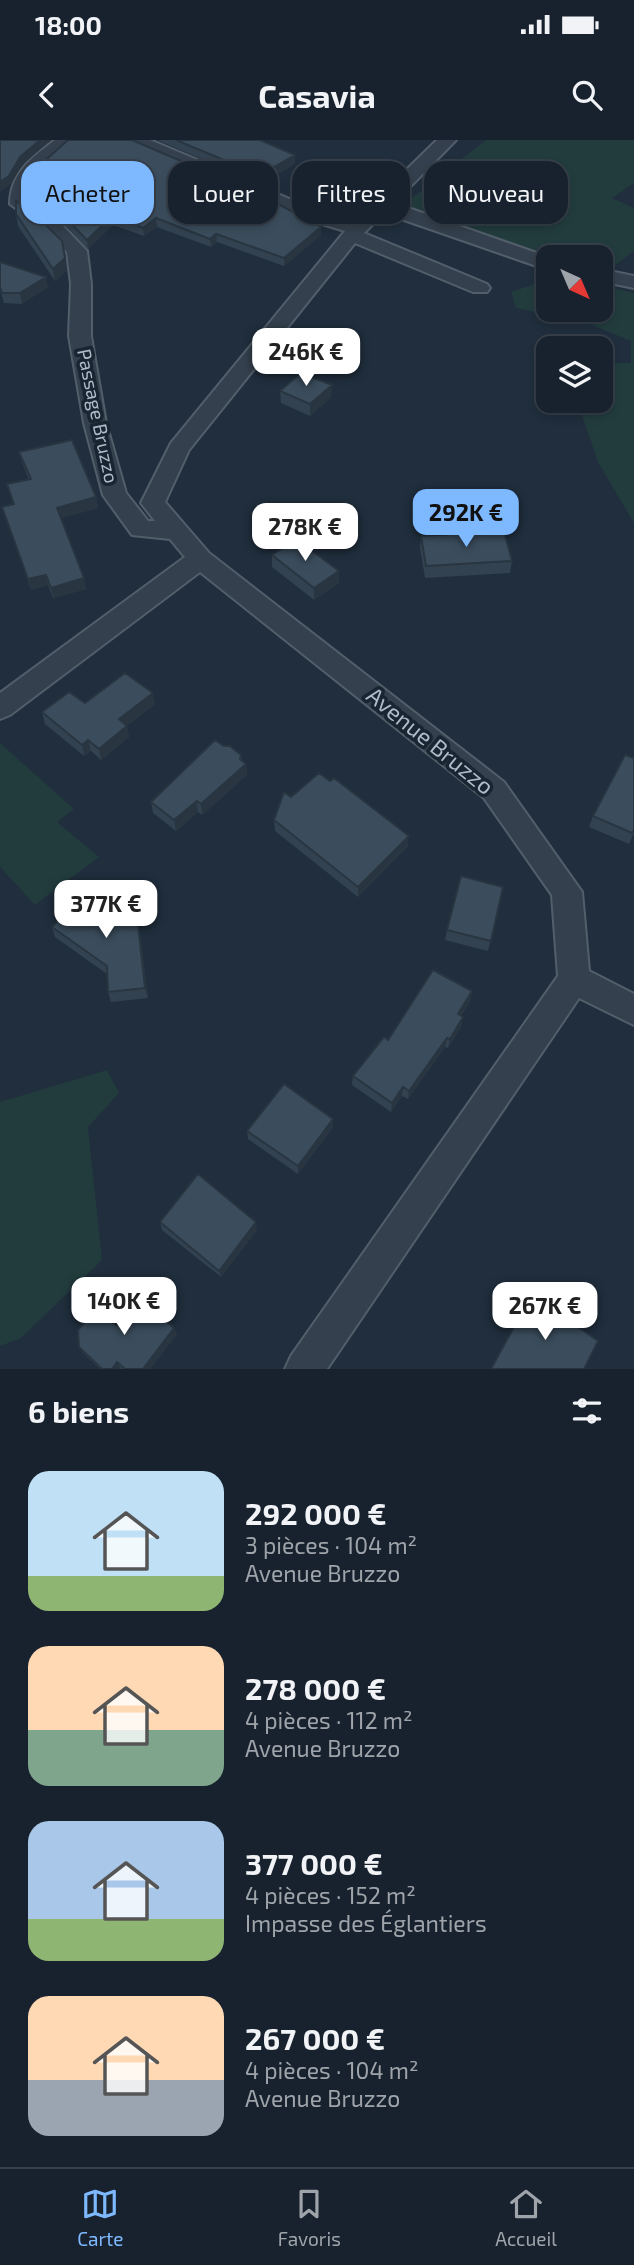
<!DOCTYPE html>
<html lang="fr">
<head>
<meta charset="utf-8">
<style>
  body { margin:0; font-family:"Exo 2",sans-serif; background:#252f3a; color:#f1f3f6; height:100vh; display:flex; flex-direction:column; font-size:26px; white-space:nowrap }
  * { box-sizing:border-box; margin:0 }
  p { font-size:23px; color:#9fa4aa }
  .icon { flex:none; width:38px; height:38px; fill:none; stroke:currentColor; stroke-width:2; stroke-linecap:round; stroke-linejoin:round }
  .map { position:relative; height:1229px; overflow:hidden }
  .side { display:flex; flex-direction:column; background:#18222e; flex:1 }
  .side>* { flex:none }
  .top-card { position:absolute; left:21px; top:21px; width:593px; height:63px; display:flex; gap:14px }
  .needle { width:46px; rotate:136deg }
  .tools { position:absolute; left:536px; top:105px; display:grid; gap:14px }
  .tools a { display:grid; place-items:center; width:77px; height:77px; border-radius:14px; background:#18222e; box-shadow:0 4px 10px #0003,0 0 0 2px #363f4a; font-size:35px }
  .price { position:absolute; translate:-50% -60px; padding:0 16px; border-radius:14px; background:#fff; color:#222; font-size:23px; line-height:46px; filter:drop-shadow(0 2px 4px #0008) }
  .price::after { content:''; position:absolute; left:50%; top:42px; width:21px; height:16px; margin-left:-10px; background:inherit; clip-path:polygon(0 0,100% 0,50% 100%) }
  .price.active { background:#7eb9ff; color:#111 }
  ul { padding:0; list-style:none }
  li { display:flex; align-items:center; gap:21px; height:175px; padding:0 28px }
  li span { display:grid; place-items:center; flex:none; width:196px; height:140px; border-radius:21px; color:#555 }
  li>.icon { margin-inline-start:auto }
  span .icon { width:84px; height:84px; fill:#fffc; stroke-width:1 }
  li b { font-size:30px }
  h2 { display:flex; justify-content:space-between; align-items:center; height:84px; padding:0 28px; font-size:30px }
  .chip { padding:0 24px; border-radius:21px; background:#18222e; box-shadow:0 4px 10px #0003,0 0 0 2px #363f4a; font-size:24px; line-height:63px }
  .chip.active { background:#7eb9ff; color:#111 }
  .status { display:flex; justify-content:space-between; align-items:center; height:49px; padding:0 35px; background:#18222e; direction:ltr }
  .status svg { height:19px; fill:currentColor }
  header { display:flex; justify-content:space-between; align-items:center; height:91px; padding:0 28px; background:#18222e; font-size:32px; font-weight:700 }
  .dock { display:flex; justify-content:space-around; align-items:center; height:98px; border-top:2px solid #363f4a; background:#18222e; font-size:19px; color:#9fa4aa }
  .dock a { display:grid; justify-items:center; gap:4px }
  .dock .active { color:#7eb9ff }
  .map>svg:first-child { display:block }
  .green { fill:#223c3e }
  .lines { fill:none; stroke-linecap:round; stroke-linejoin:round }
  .minor-casing { stroke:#525e6a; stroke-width:4 }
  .minor { fill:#34404d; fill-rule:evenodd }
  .wall { fill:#334250 }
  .shaded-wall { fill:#293641 }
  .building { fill:#3b4d5d; stroke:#293641; stroke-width:2 }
  .labels { text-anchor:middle; stroke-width:7; stroke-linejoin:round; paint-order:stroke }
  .far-street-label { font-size:19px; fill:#afbbc9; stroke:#192531 }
  .street-label { font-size:23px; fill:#afbbc9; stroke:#192531 }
</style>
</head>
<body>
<div class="status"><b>18:00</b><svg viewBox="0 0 49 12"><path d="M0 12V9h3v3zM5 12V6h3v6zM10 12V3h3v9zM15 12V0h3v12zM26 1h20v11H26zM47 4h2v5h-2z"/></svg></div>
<header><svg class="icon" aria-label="back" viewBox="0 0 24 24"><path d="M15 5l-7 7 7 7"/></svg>Casavia<svg class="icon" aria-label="search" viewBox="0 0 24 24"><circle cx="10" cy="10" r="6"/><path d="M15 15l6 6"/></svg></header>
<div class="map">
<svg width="634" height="1229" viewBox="0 0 634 1229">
  <rect width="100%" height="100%" fill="#202e3d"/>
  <path class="green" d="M486 0H634V43L612 58 634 68V111L605 133 600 132V117H552L502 102 403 65Z
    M541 142H548V170H600V145L634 153V383L598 322 577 261H600V223H631V201L585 182 516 168 511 152Z
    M0 603 74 669 57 682 99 717 35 765 0 727Z
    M107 930 119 953 88 987 102 1120 21 1198 0 1206V962Z"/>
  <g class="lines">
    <defs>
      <path id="minor" d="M55 0H75C57 22 28 28 28 62L60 83 87 111 91 144V196L106 283 126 353 148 381H155L141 363 171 303 345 91 299 77 129 4 126 0H150L313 69 353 82 437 0H456L394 63 548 117V130L384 73 364 93 487 144 490 148 487 152H473L355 103 189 310 165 362 209 413 504 642 582 752 589 831 634 854V885L579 858 327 1229H285L291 1216 558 836 552 755 484 658 200 432 10 575 0 579V553L185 417 170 399 132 395 103 355 84 283 69 196 71 144 67 112 46 91 10 64C10 34 32 17 55 0Z
        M600 129 634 136V148L600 141Z"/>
    </defs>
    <use href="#minor" class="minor-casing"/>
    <use href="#minor" class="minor"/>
  </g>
  <path class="wall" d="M157 0H259L295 15V24L261 44Z
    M29 52 321 87V95L284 126 217 102 211 107 157 87 144 96 113 85 88 109 61 81 31 61Z
    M16 74 67 130 55 141 18 86Z
    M0 122 48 147 22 164 4 163 0 150Z
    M280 251 331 257 310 276 281 263Z
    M19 312 96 357 98 368 60 378 86 449 53 458 48 445 31 450 2 367 13 365 7 344 29 340 22 322Z
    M421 396 512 421 510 433 425 438 420 408Z
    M272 415 339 431V443L314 460 272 427Z
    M85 563 155 564 127 586 129 597 101 620 91 611 84 616 45 584 42 572Z
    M224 606 241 615 242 620 246 624 247 635 202 675 198 672 176 691 153 673 151 662Z
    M634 618V693L629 704 589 687 593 676Z
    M291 657 408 706 358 757 275 691 274 680Z
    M503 747 488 811 445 800 447 790Z
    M138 784 140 794 148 858 111 862 108 852 107 834 55 797 52 787Z
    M472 851 470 861 461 876V887L448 908 445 907 408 959 402 956 391 972 352 945 353 936 388 900Z
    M333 987 298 1034 248 999 247 991Z
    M160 1082 257 1090 221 1137 162 1090Z
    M116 1185 174 1188 177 1194 150 1229H121L120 1228 119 1229H100L83 1213 79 1207Z"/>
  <path class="shaded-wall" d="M40 0H51L22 25 11 44 0 52V42L20 17Z
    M295 15V24L261 44 260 35Z
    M112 76 113 85 88 109 87 100Z
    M156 78 157 87 144 96 143 88Z
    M321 87V95L284 126V118Z
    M216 94 217 102 211 107 210 99Z
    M62 101 67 130 55 141 53 129Z
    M46 137 48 147 22 164 20 153Z
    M332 245 331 257 310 276V264Z
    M96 357 98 368 59 379 57 368Z
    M339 431V443L314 460V448Z
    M46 435 48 445 31 450 28 439Z
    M84 438 86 449 53 458 51 448Z
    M153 553 155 564 127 586 129 597 101 620 99 609 119 579Z
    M88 600 91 611 84 616 82 605Z
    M241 615 242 626 246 624 247 635 202 675 201 664 240 619Z
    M197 661 198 672 176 691 174 680Z
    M409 696 408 706 358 757V747Z
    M138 784 140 794 148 858 145 848Z
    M472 851 470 861 456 883 458 874Z
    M463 877 461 887 448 908 450 899Z
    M447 898 445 907 408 959 409 951Z
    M403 947 402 956 391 972 392 963Z
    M333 979V987L298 1034V1026Z
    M256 1082 257 1090 221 1137 219 1131Z
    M174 1188 177 1194 150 1229H143Z
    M117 1222 120 1228 119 1229H112Z"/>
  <path class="building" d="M0 0H40L20 17 9 36 0 42Z
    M68 0H132L267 58 321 87 284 118 216 94 210 99 156 78 143 88 112 76 87 100 60 72 29 52 30 42 39 26Z
    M176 0H260L295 15 260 35Z
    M16 61 42 81 62 101 65 118 53 129 16 74Z
    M0 122 46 137 20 153H2L0 147Z
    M301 233 332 245 310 264 280 251Z
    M72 300 96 357 57 368 84 438 51 448 46 435 28 439 2 367 14 364 7 344 31 339 19 312Z
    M504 391 512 421 426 426 421 396Z
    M296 399 339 431 314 448 272 415Z
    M125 533 153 553 119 579 127 586 99 609 88 600 82 605 42 572 69 552 85 563Z
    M215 600 224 606H230L241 615 240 619 246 624 201 664 197 661 174 680 151 662Z
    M625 615 634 618V690L632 693 593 676Z
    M319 633 330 641 334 638 409 696 358 747 274 680 284 652 291 657Z
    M461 736 503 747 491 801 447 790Z
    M85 751 138 784 145 848 108 852 107 826 52 787Z
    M433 830 472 851 458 874 463 877 450 899 447 898 409 951 403 947 392 963 353 936 384 897 388 900Z
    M284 944 333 979 298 1026 247 991Z
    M198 1034 256 1082 219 1131 160 1082Z
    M532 1154 598 1201 584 1229H491Z
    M138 1157 174 1188 143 1229H125L117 1222 112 1229H102L79 1207 78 1190 96 1168 116 1185Z"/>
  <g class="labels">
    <g class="far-street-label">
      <text transform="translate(98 276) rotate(78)" y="7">Passage Bruzzo</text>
    </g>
    <g class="street-label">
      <text transform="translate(430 601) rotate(39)" y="8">Avenue Bruzzo</text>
    </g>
  </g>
</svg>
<div class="tools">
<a><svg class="needle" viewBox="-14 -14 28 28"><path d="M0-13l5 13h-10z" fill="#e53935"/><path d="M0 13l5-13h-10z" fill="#9fa4aa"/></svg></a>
<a><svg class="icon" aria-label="layers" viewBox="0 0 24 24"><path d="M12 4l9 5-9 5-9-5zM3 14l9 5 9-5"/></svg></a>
</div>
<b class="price" style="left:306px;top:248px">246K €</b>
<b class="price active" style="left:466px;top:409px">292K €</b>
<b class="price" style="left:305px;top:423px">278K €</b>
<b class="price" style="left:106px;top:800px">377K €</b>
<b class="price" style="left:124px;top:1197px">140K €</b>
<b class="price" style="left:545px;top:1202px">267K €</b>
<div class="top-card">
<a class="chip active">Acheter</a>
<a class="chip">Louer</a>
<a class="chip">Filtres</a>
<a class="chip">Nouveau</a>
</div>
</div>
<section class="side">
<h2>6 biens<svg class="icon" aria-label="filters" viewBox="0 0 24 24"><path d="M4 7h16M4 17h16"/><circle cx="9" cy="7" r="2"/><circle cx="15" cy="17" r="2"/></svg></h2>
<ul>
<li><span style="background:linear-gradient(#bfe0f5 75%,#8fb573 0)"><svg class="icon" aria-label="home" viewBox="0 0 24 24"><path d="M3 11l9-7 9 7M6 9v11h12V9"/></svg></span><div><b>292 000 €</b><p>3 pièces · 104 m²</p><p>Avenue Bruzzo</p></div></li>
<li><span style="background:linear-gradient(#ffd9b3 60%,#7fa58c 0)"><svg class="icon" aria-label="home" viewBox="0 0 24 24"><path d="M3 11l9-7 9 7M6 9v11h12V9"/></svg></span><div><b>278 000 €</b><p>4 pièces · 112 m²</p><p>Avenue Bruzzo</p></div></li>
<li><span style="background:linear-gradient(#a9c7e8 70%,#8fb573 0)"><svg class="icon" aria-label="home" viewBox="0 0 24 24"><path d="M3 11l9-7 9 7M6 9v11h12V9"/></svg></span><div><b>377 000 €</b><p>4 pièces · 152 m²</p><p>Impasse des Églantiers</p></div></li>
<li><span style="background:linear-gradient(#ffd9b3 60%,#9aa5b1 0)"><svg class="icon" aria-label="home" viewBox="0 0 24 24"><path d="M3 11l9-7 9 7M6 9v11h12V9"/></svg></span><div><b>267 000 €</b><p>4 pièces · 104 m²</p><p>Avenue Bruzzo</p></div></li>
</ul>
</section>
<nav class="dock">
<a class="active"><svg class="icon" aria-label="map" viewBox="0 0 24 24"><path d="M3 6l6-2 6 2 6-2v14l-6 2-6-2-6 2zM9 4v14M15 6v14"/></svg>Carte</a>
<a><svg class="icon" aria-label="saved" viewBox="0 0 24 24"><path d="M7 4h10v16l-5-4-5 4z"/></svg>Favoris</a>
<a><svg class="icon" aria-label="home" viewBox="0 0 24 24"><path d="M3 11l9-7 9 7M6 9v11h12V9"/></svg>Accueil</a>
</nav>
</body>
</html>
